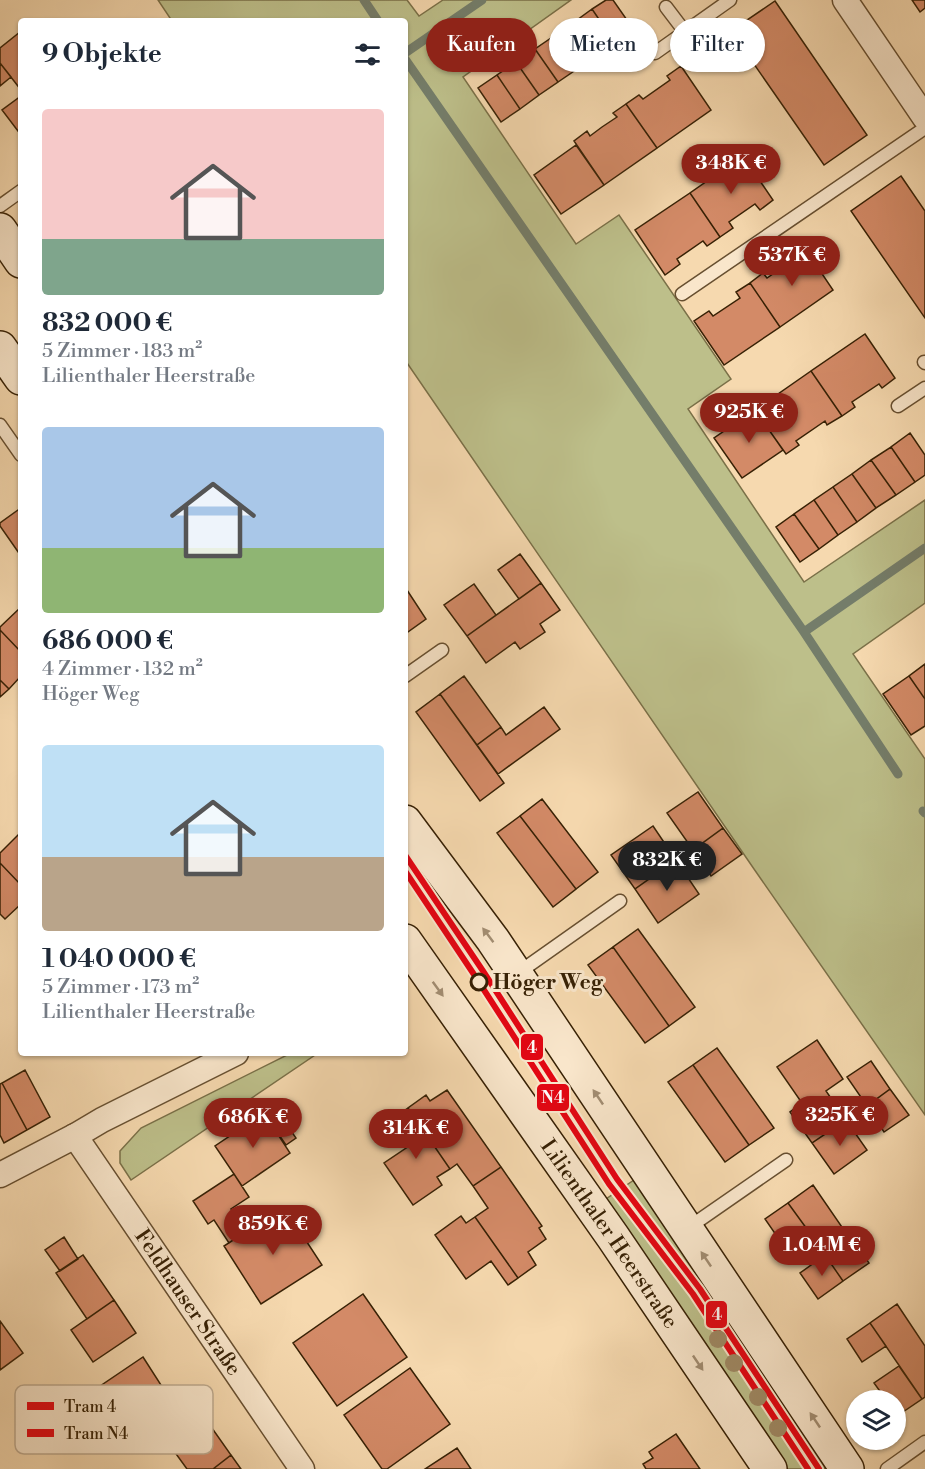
<!DOCTYPE html>
<html lang="de">
<head>
<meta charset="utf-8">
<style>
  body { margin:0; font-family:"Libre Bodoni",serif; background:#f2f2f3; color:#1f2937; height:100vh; display:flex; flex-direction:column; font-size:22px; white-space:nowrap }
  * { box-sizing:border-box; margin:0 }
  p { font-size:20px; color:#747a83 }
  .icon { flex:none; width:33px; height:33px; fill:none; stroke:currentColor; stroke-width:2; stroke-linecap:round; stroke-linejoin:round }
  .map { position:relative; flex:1; overflow:hidden }
  .drawer { position:absolute; left:18px; top:18px; width:390px; height:1038px; display:flex; flex-direction:column; background:#fff; border-radius:6px; box-shadow:0 2px 4px #0004 }
  .drawer>* { flex:none }
  .guide { position:absolute; left:426px; top:18px; width:408px; height:54px; display:flex; gap:12px }
  .tools { position:absolute; left:846px; top:1390px; display:grid; gap:12px }
  .tools a { display:grid; place-items:center; width:60px; height:60px; border-radius:50%; background:#fff; box-shadow:0 2px 4px #0004; font-size:30px }
  .price { position:absolute; translate:-50% -51px; padding:0 14px; border-radius:21px; background:#8f2418; color:#fff; font-size:20px; line-height:39px; filter:drop-shadow(0 2px 3px #0008) }
  .price::after { content:''; position:absolute; left:50%; top:36px; width:18px; height:14px; margin-left:-9px; background:inherit; clip-path:polygon(0 0,100% 0,50% 100%) }
  .price.active { background:#222; color:#fff }
  ul { padding:0; list-style:none }
  li { display:grid; align-content:center; gap:12px; height:318px; padding:0 24px }
  li span { display:grid; place-items:center; height:186px; border-radius:6px; color:#555 }
  li>.icon { margin-inline-start:auto }
  span .icon { width:108px; height:108px; fill:#fffc; stroke-width:1 }
  li b { font-size:26px }
  h2 { display:flex; justify-content:space-between; align-items:center; height:72px; padding:0 24px; font-size:26px }
  .tag { padding:0 21px; border-radius:27px; background:#fff; box-shadow:0 2px 4px #0004; font-size:21px; line-height:54px }
  .tag.active { background:#8f2418; color:#fff }
  .map>svg:first-child { display:block }
  .green { fill:#bdbf8a; stroke:#7a7048; stroke-width:1.5 }
  .lines { fill:none; stroke-linecap:round; stroke-linejoin:round }
  .stream { stroke:#747d6a; stroke-width:9 }
  .building { fill:#d38a67; stroke:#372105; stroke-width:1.5 }
  .lane-casing { stroke:#674f30; stroke-width:15 }
  .street-casing { stroke:#674f30; stroke-width:27 }
  .secondary-casing { stroke:#372105; stroke-width:36 }
  .lane { stroke:#f9e6cb; stroke-width:12 }
  .street { stroke:#f9e6cb; stroke-width:24 }
  .secondary { stroke:#f9e6cb; stroke-width:33 }
  .tram-1-casing { stroke:#f9e6cb; stroke-width:10 }
  .tram-2-casing { stroke:#f9e6cb; stroke-width:10 }
  .tram-1 { stroke:#e30613; stroke-width:6 }
  .tram-2 { stroke:#e30613; stroke-width:6 }
  .tree { fill:#9f8964 }
  .oneway { fill:#a28d72 }
  .stop-dot { fill:#f9e6cb; stroke:#372105; stroke-width:3 }
  .labels { text-anchor:middle; stroke-width:6; stroke-linejoin:round; paint-order:stroke }
  .stop-label { font-size:21px; font-weight:bold; fill:#372105; stroke:#f9e6cb; text-anchor:start }
  .street-label { font-size:21px; fill:#372105; stroke:#f9e6cb }
  .key { fill:#f9e6cb; stroke:#bfab90; stroke-width:1.5 }
  .key-label { font-size:16px; fill:#372105 }
  .line-badge { stroke:#f9e6cb; stroke-width:2 }
  .badge-label { font-size:16px; text-anchor:middle; font-weight:bold; fill:#fff }
</style>
</head>
<body>
<div class="map">
<svg width="925" height="1469" viewBox="0 0 925 1469">
  <rect width="100%" height="100%" fill="#f6d9af"/>
  <filter id="stains"><feTurbulence type="fractalNoise" baseFrequency=".00333" numOctaves="4"/><feColorMatrix values="0 0 0 0 .2 0 0 0 0 .09 0 0 0 0 .02 0 0 0 .5 -.17"/></filter>
  <radialGradient id="worn" r=".72"><stop offset=".6" stop-color="#630" stop-opacity="0"/><stop offset="1" stop-color="#630" stop-opacity=".3"/></radialGradient>
  <path class="green" d="M158 0H407L419 16 443 0H571L463 77 576 244 619 215 731 379 688 409 804 582 925 500V603L853 654 925 759V1115L754 869 405 360V21H172Z
    M291 1053H318L131 1180 120 1163V1151L141 1128Z
    M637 1178 812 1450 825 1469H785L606 1199Z"/>
  <g class="lines">
    <path class="stream" d="M364 0 378 21
      M405 53 482 0
      M405 59 804 632 898 774
      M804 632 925 548
      M923 811 925 813"/>
  </g>
  <path class="building" d="M606 0H613L634 30 615 43 592 9Z
    M912 0H925V8L920 12Z
    M775 1 867 135 824 165 731 31Z
    M592 9 615 43 596 56 573 23Z
    M573 23 596 56 577 69 554 36Z
    M20 32 21 33V90L0 63V48Z
    M554 36 577 69 558 82 535 49Z
    M535 49 558 82 539 95 516 62Z
    M516 62 539 95 520 109 497 75Z
    M0 63 11 77 0 86Z
    M681 66 711 110 657 148 626 104 639 95 643 99 670 80 667 76Z
    M497 75 520 109 501 122 478 88Z
    M21 96V135L2 110Z
    M626 104 657 148 604 185 574 141 587 131 590 136 602 127 617 117 613 113Z
    M576 145 604 185 561 214 534 175Z
    M743 156 773 200 760 210 755 204 729 222 733 228 720 237 690 193Z
    M901 176 925 211V318L851 211Z
    M690 193 720 237 707 246 703 241 677 259 680 264 665 275 635 230Z
    M802 244 833 290 780 327 750 283 763 273 767 278 793 260 789 254Z
    M750 283 780 327 724 365 694 321 709 311 713 316 740 298 736 292Z
    M865 334 895 378 882 388 879 384 852 402 855 407 842 416 811 371Z
    M811 371 842 416 827 425 825 421 796 441 799 445 786 454 755 410Z
    M755 410 783 450 742 478 714 438Z
    M910 433 925 455V475L915 482 891 447Z
    M891 447 915 482 896 495 871 460Z
    M871 460 896 495 876 508 852 474Z
    M852 474 876 508 857 522 833 487Z
    M833 487 857 522 838 535 814 500Z
    M814 500 838 535 819 549 794 514Z
    M18 510 21 514V556L0 526V523Z
    M794 514 819 549 800 562 776 527Z
    M520 554 541 583 519 599 498 570Z
    M541 583 560 610 540 624 545 632 520 649 515 642 486 663 467 636Z
    M474 584 496 615 467 636 444 605Z
    M405 587 426 619 405 634Z
    M21 607V652L0 630V627Z
    M0 630 21 652V676L9 689 0 680Z
    M925 664V699L909 676Z
    M464 676 501 727 477 745 440 694Z
    M909 676 925 699V726L911 735 883 694Z
    M0 680 9 689 0 697Z
    M440 694 504 783 480 801 416 712Z
    M544 707 560 729 498 774 477 745 501 727 506 735Z
    M698 792 723 828 693 850 667 813Z
    M542 799 598 872 576 889 520 816Z
    M520 816 576 889 553 907 497 833Z
    M653 826 676 860 635 889 611 855Z
    M723 828 742 854 711 876 693 850Z
    M20 833 21 834V885L0 863V853Z
    M676 860 699 894 658 923 635 889Z
    M0 863 21 885V904L5 919 0 914Z
    M638 929 695 1007 669 1026 613 947Z
    M613 947 669 1026 645 1043 588 965Z
    M817 1040 843 1079 826 1091 846 1120 812 1143 790 1112 802 1103 777 1067Z
    M717 1048 774 1128 749 1145 693 1065Z
    M871 1061 890 1089 867 1106 847 1077Z
    M693 1065 749 1145 725 1162 668 1082Z
    M25 1070 50 1117 27 1130 2 1083Z
    M2 1083 27 1130 4 1143 0 1135V1084Z
    M890 1089 909 1115 884 1132 867 1106Z
    M447 1090 501 1167 473 1186 457 1164 450 1169 408 1108 426 1095 430 1101Z
    M408 1108 450 1169 437 1177 442 1185 413 1205 384 1163 409 1146 391 1120Z
    M278 1112 296 1138 286 1145 268 1119Z
    M264 1113 290 1153 242 1186 215 1146Z
    M846 1120 867 1150 834 1174 812 1143Z
    M501 1167 542 1226 539 1228 546 1239 528 1252 536 1265 518 1278 475 1217 488 1208 473 1186Z
    M234 1174 249 1197 231 1209 245 1232 229 1243 214 1220 208 1224 193 1201Z
    M813 1185 844 1230 820 1247 788 1203Z
    M788 1203 820 1247 796 1264 765 1219Z
    M284 1207 322 1265 261 1304 224 1246Z
    M461 1216 466 1223 475 1217 518 1278 508 1285 491 1261 466 1279 435 1235Z
    M64 1237 78 1259 60 1271 45 1250Z
    M851 1237 869 1263 843 1281 825 1255Z
    M83 1255 114 1300 87 1319 56 1273Z
    M825 1255 843 1281 818 1299 800 1273Z
    M363 1294 407 1357 337 1406 293 1343Z
    M114 1300 136 1333 93 1362 71 1330Z
    M897 1304 925 1346V1397L922 1399 870 1323Z
    M0 1321 23 1353 0 1370Z
    M870 1323 886 1346 862 1362 847 1339Z
    M143 1357 161 1385 99 1426 81 1399Z
    M899 1366 922 1399 897 1416 896 1414V1401H887L874 1383Z
    M410 1368 450 1424 387 1469H382L344 1415Z
    M207 1421 231 1455 213 1469H187L171 1447Z
    M676 1434 700 1469H646L643 1464 653 1458 649 1452Z
    M457 1448 471 1469H425Z
    M231 1455 241 1469H213Z"/>
  <g class="lines">
    <defs>
      <path id="lane" d="M666 7 685 32
        M693 26 708 47
        M655 53 730 0
        M0 206 21 191
        M682 294 925 128
        M924 362 925 363
        M898 406 925 388
        M0 425 21 455
        M405 676 442 650
        M518 973 620 901
        M688 1228 786 1160
        M887 1469 925 1442"/>
      <g id="street">
        <path d="M845 0 925 118"/>
        <path id="s1" d="M75 1136 302 1469"/>
        <path d="M0 1175 75 1136 102 1120 236 1053"/>
      </g>
      <g id="secondary">
        <path d="M0 230 21 261"/>
        <path d="M0 348 21 378"/>
        <path d="M405 822 493 940 847 1469"/>
        <path id="s2" d="M405 941 613 1237 770 1469"/>
      </g>
    </defs>
    <use href="#lane" class="lane-casing"/>
    <use href="#street" class="street-casing"/>
    <use href="#secondary" class="secondary-casing"/>
    <use href="#lane" class="lane"/>
    <use href="#street" class="street"/>
    <use href="#secondary" class="secondary"/>
    <defs>
      <path id="tram-1" d="M405 855 483 971 617 1179 700 1289 819 1469"/>
      <path id="tram-2" d="M405 871 475 976 609 1184 693 1294 808 1469"/>
    </defs>
    <use href="#tram-1" class="tram-1-casing"/>
    <use href="#tram-2" class="tram-2-casing"/>
    <use href="#tram-1" class="tram-1"/>
    <use href="#tram-2" class="tram-2"/>
  </g>
  <g class="tree">
    <circle cx="718" cy="1339" r="9"/>
    <circle cx="734" cy="1363" r="9"/>
    <circle cx="758" cy="1397" r="9"/>
    <circle cx="778" cy="1428" r="9"/>
  </g>
  <defs><path id="oneway-solid" d="M-6-.8H1V-3.2L6.5 0L1 3.2V.8H-6Z" transform="scale(1.5)"/></defs>
  <g class="oneway">
    <use href="#oneway-solid" transform="translate(488 935) rotate(-127)"/>
    <use href="#oneway-solid" transform="translate(438 989) rotate(54)"/>
    <use href="#oneway-solid" transform="translate(598 1097) rotate(-124)"/>
    <use href="#oneway-solid" transform="translate(706 1259) rotate(-124)"/>
    <use href="#oneway-solid" transform="translate(698 1363) rotate(56)"/>
    <use href="#oneway-solid" transform="translate(815 1420) rotate(-124)"/>
  </g>
  <circle class="stop-dot" cx="479" cy="982" r="8"/>
  <g class="labels">
    <g class="stop-label">
      <text x="493" y="989">Höger Weg</text>
    </g>
    <g class="street-label">
      <text dy="7" stroke="none"><textPath href="#s2" startOffset="357">Lilienthaler Heerstraße</textPath></text>
      <text dy="7" stroke="none"><textPath href="#s1" startOffset="201">Feldhauser Straße</textPath></text>
    </g>
  </g>
  <rect x="15" y="1385" width="198" height="69" rx="9" class="key"/>
  <rect x="27" y="1402" width="27" height="8" fill="#e30613"/>
  <rect x="27" y="1429" width="27" height="8" fill="#e30613"/>
  <g class="key-label">
    <text x="64" y="1412">Tram 4</text>
    <text x="64" y="1439">Tram N4</text>
  </g>
  <g class="line-badge">
    <rect x="520" y="1033" width="24" height="28" rx="6" fill="#e30613"/>
    <rect x="536" y="1083" width="34" height="29" rx="6" fill="#e30613"/>
    <rect x="705" y="1300" width="23" height="29" rx="6" fill="#e30613"/>
  </g>
  <g class="badge-label">
    <text x="532" y="1053">4</text>
    <text x="553" y="1103">N4</text>
    <text x="717" y="1320">4</text>
  </g>
  <rect width="100%" height="100%" filter="url(#stains)"/>
  <rect width="100%" height="100%" fill="url(#worn)"/>
</svg>
<div class="tools">
<a><svg class="icon" aria-label="layers" viewBox="0 0 24 24"><path d="M12 4l9 5-9 5-9-5zM3 14l9 5 9-5"/></svg></a>
</div>
<b class="price" style="left:731px;top:195px">348K €</b>
<b class="price" style="left:792px;top:287px">537K €</b>
<b class="price" style="left:749px;top:444px">925K €</b>
<b class="price active" style="left:667px;top:892px">832K €</b>
<b class="price" style="left:840px;top:1147px">325K €</b>
<b class="price" style="left:253px;top:1149px">686K €</b>
<b class="price" style="left:416px;top:1160px">314K €</b>
<b class="price" style="left:273px;top:1256px">859K €</b>
<b class="price" style="left:822px;top:1277px">1.04M €</b>
<div class="guide">
<a class="tag active">Kaufen</a>
<a class="tag">Mieten</a>
<a class="tag">Filter</a>
</div>
<section class="drawer">
<h2>9 Objekte<svg class="icon" aria-label="filters" viewBox="0 0 24 24"><path d="M4 7h16M4 17h16"/><circle cx="9" cy="7" r="2"/><circle cx="15" cy="17" r="2"/></svg></h2>
<ul>
<li><span style="background:linear-gradient(#f6c9c9 70%,#7fa58c 0)"><svg class="icon" aria-label="home" viewBox="0 0 24 24"><path d="M3 11l9-7 9 7M6 9v11h12V9"/></svg></span><div><b>832 000 €</b><p>5 Zimmer · 183 m²</p><p>Lilienthaler Heerstraße</p></div></li>
<li><span style="background:linear-gradient(#a9c7e8 65%,#8fb573 0)"><svg class="icon" aria-label="home" viewBox="0 0 24 24"><path d="M3 11l9-7 9 7M6 9v11h12V9"/></svg></span><div><b>686 000 €</b><p>4 Zimmer · 132 m²</p><p>Höger Weg</p></div></li>
<li><span style="background:linear-gradient(#bfe0f5 60%,#b9a48a 0)"><svg class="icon" aria-label="home" viewBox="0 0 24 24"><path d="M3 11l9-7 9 7M6 9v11h12V9"/></svg></span><div><b>1 040 000 €</b><p>5 Zimmer · 173 m²</p><p>Lilienthaler Heerstraße</p></div></li>
</ul>
</section>
</div>
</body>
</html>
